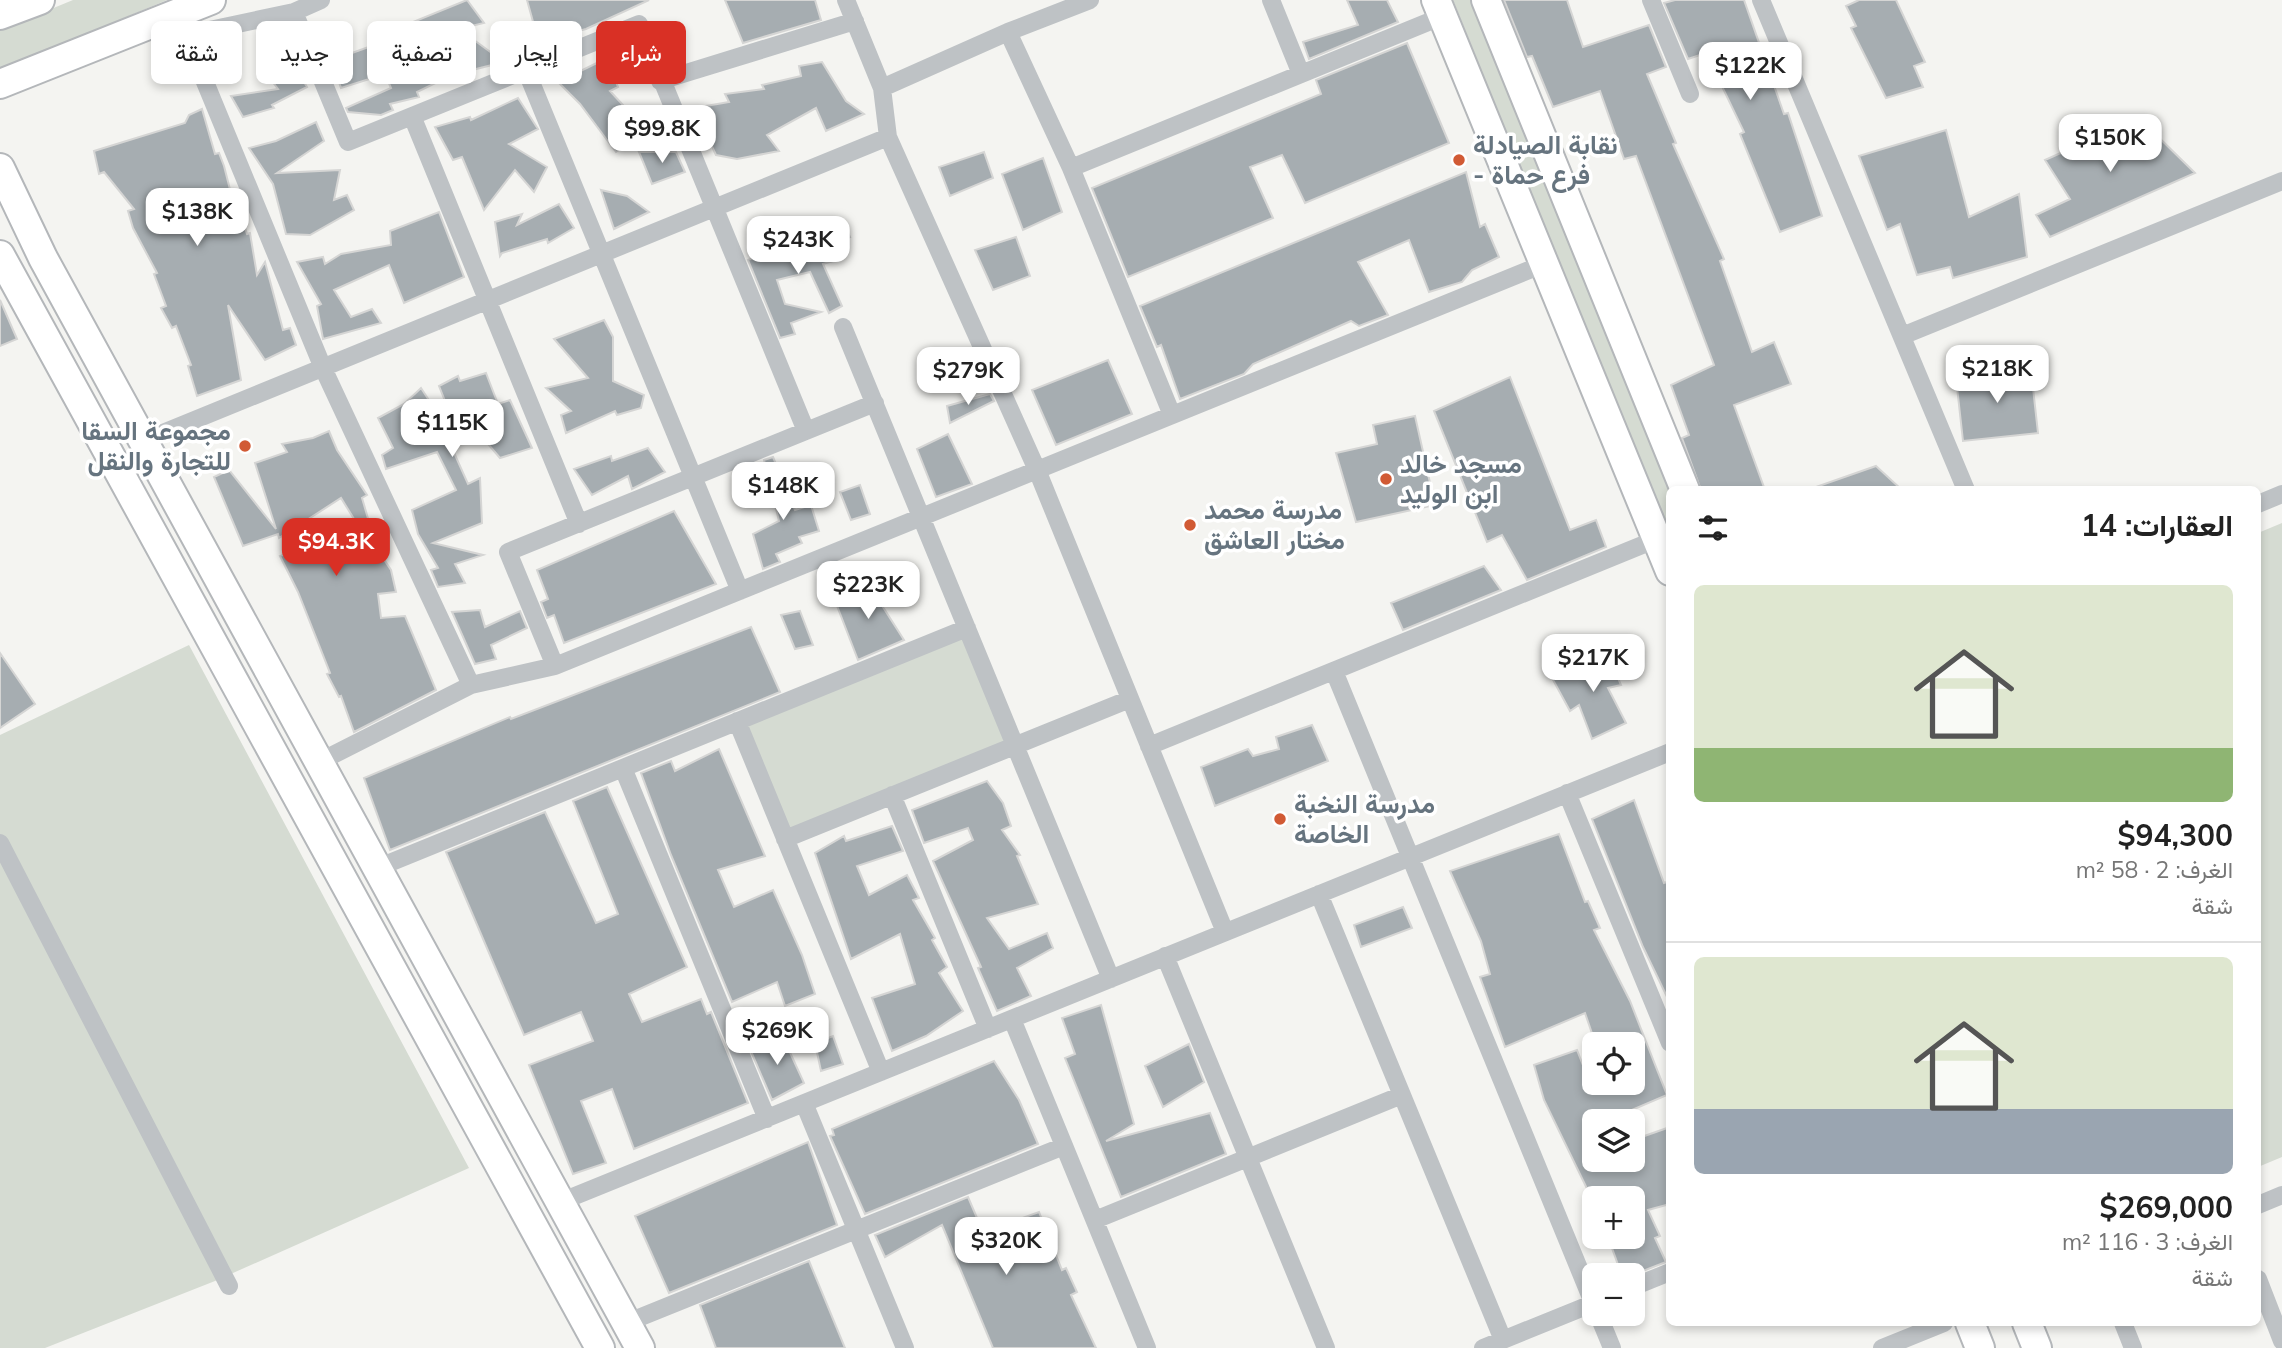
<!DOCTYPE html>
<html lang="ar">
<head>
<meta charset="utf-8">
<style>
  body { margin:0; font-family:Mulish,Vazirmatn,sans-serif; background:#f6f6f6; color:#222; direction:rtl; height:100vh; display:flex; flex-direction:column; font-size:26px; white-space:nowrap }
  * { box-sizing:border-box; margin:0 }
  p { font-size:23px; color:#767676 }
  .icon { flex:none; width:38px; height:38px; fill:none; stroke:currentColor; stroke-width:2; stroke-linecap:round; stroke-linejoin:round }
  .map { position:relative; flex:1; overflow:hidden; direction:ltr }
  .sheet { position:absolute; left:1666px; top:486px; width:595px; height:840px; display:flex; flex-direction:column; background:#fff; border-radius:10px; box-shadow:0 4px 10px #0003; direction:rtl }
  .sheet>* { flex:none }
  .guide { position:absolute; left:21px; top:21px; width:665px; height:63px; direction:rtl; display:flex; gap:14px }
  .controls { position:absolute; left:1582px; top:1032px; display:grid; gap:14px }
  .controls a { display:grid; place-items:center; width:63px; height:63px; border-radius:10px; background:#fff; box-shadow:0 4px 10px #0003; font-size:35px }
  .price { position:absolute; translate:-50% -60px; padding:0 16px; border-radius:14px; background:#fff; color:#222; font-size:23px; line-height:46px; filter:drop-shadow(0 2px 4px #0008) }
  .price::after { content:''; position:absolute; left:50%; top:42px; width:21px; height:16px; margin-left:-10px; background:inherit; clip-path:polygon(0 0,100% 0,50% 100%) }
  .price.active { background:#d93025; color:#fff }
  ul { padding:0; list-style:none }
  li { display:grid; align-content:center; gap:14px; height:371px; padding:0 28px }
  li+li { border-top:2px solid #e0e0e0 }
  li span { display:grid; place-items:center; height:217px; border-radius:10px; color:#555 }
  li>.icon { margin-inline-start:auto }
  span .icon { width:126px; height:126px; fill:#fffc; stroke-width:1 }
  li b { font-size:30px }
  h2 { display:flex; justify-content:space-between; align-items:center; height:84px; padding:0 28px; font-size:30px }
  .chip { padding:0 24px; border-radius:10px; background:#fff; box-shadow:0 4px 10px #0003; font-size:24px; line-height:63px }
  .chip.active { background:#d93025; color:#fff }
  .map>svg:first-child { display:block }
  .green { fill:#d5dbd2 }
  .building { fill:#a6adb1; stroke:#d5d5d4; stroke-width:2 }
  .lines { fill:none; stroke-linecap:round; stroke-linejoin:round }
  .primary-casing { stroke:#b4b7ba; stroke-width:32 }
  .street { stroke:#bec2c5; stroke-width:18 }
  .primary { stroke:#fff; stroke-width:28 }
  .poi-dot { fill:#d15a34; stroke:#fff; stroke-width:2.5 }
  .labels { text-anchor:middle; stroke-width:7; stroke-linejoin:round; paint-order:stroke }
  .poi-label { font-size:26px; font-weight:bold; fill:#66747f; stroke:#fff; text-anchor:start }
</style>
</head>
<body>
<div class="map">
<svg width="2282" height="1348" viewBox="0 0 2282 1348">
  <rect width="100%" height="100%" fill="#f4f4f1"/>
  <path class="green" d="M73 0H167L0 70V30Z
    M1453 0H1473L1669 491V536Z
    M2282 523V1157L2258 1167V533Z
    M967 628 1015 745 785 839 737 721Z
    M189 645 469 1168 215 1281 45 1348H0V735Z"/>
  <path class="building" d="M467 0 484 23 459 29 504 62 468 71 466 68 417 92 419 97 390 104 393 110 381 115 348 112 346 108 391 88 385 74 341 88 330 56 348 46 352 53 399 36 418 33 413 22Z
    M527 0H649L586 29 563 35 566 41 540 47Z
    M725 0H815L821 20 743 43Z
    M1347 0H1387L1398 22 1309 59 1303 42 1358 25Z
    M1504 0H1567L1583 47 1649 25 1666 67 1647 74 1676 143 1673 144 1724 259 1720 261 1752 352 1774 342 1791 384 1734 405 1765 490H1701L1682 438 1689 435 1671 385 1714 365 1636 156 1624 159 1600 91 1553 107 1532 56 1527 57Z
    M1675 0H1744L1784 114 1788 113 1822 216 1780 232 1740 134 1744 132 1706 53 1688 59 1664 3Z
    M1859 0H1896L1925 62 1914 66 1923 87 1886 98 1851 28 1856 26 1846 6Z
    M1407 43 1449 143 1305 203 1282 155 1250 167 1273 218 1128 277 1092 188 1321 94 1316 80Z
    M607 58 618 87 610 91 647 131 616 152 580 104 558 82Z
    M822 62 846 101 864 114 826 131 816 108 767 135 779 151 737 159 716 155 694 108 729 102 725 94 764 89 762 85 801 76 799 66Z
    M296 68 307 87 272 105 274 108 243 117 231 96 278 89 272 81Z
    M518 98 538 129 509 144 547 167 534 192 515 170 484 210 462 157 453 160 435 127 470 117 471 120Z
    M202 109 215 154 219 153 224 166 235 209 239 208 247 234 250 233 257 275 265 262 283 330 290 328 296 345 265 360 228 305 241 380 197 396 188 366 191 365 176 326 172 328 161 308 166 306 154 274 157 273 133 228 128 211 134 209 104 172 99 174 94 151 185 123 189 115Z
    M2139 118 2195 173 2050 237 2036 215 2070 199 2045 160Z
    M316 122 324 141 277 173 340 170 334 200 347 195 354 210 310 235 286 234 273 184 249 148 276 141Z
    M1946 130 1969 217 2019 194 2027 257 1953 278 1950 267 1917 275 1900 224 1887 230 1859 156Z
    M639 152H676L685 172 652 184Z
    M984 152 993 178 950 196 939 167Z
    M1043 158 1062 212 1023 230 1002 174Z
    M1466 172 1480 227 1485 224 1499 257 1472 270 1462 282 1429 292 1409 240 1358 262 1388 315 1359 326 1351 321 1253 364 1244 374 1180 399 1161 345 1157 347 1140 306Z
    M601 190 627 196 649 212 614 229Z
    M559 204 574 228 548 243 547 239 502 253 500 256 495 222 522 214 517 225Z
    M439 212 464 277 404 303 389 265 334 290 351 317 372 309 381 323 323 339 317 306 321 304 297 262 323 257 325 264 341 254 391 245 390 231Z
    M842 220 850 237 826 244 833 261 823 264 842 306 829 313 810 272 777 280 785 304 821 312 791 323 795 334 780 338 748 260 772 250 774 254 810 237 808 233 834 227Z
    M1016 237 1030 276 993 290 975 250Z
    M0 300 17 339 0 346Z
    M604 320 613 337V381L644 395 641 408 617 415 615 411 566 433 561 415 571 411 546 388 588 378 554 339Z
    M965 355 970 370 938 383 932 365Z
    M1108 360 1132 414 1056 445 1032 390Z
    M2031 370 2038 433 1963 441 1956 378Z
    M486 373 498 404 510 400 532 448 500 458 477 431 478 436 451 446 468 484 480 478 482 523 433 543 483 555 455 564 465 583 438 587 431 570 438 568 418 534 412 510 456 490 437 452 386 469 382 455 393 448 378 418 404 404 421 388 436 411 447 406 439 386 458 376 460 381Z
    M1510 377 1570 530 1596 520 1606 547 1527 580 1502 535 1487 542 1434 411Z
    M990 394 994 401 950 423 947 406Z
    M1415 416 1435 505 1356 522 1336 453 1377 444 1373 425Z
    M329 431 337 450 367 495 362 498 377 549 391 570 396 592 378 594 381 618 405 616 436 690 354 732 341 696 339 697 327 674 330 673 298 592 280 556 359 527 341 498 279 538 278 534 243 546 214 477 229 470 276 529 255 463 287 452 282 444 313 438Z
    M948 434 972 484 936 497 917 449Z
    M648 448 665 472 632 489 628 476 592 495 574 469 611 456 612 461Z
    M773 457 795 510 811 505 819 531 799 537 802 543 776 554 780 562 763 569 753 534 779 521 764 460Z
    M1876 466 1902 490H1814L1813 488Z
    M860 485 870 514 851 520 840 492Z
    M674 511 716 584 564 643 554 615 547 618 541 602 548 599 537 570Z
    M1484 566 1501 590 1403 630 1391 603Z
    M878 582 887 602 883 607 904 640 858 660 834 598Z
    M480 610 485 627 520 611 527 628 491 645 496 659 475 664 452 612Z
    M800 611 813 645 795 649 781 615Z
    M751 627 780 692 390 850 364 778 510 717 511 719Z
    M1607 652 1621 685 1608 688 1626 723 1592 739 1579 705 1570 711 1552 678Z
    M0 653 35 704 0 728Z
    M1312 725 1328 761 1215 806 1201 767 1248 749 1253 756 1279 749 1276 737Z
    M719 749 765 856 718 870 734 907 773 890 802 955 815 994 785 1006 777 982 732 1002 671 855 641 773 671 761 675 771Z
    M987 781 1003 803 1011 826 1002 830 1020 855 1017 856 1038 904 987 918 1009 949 1047 933 1053 948 1017 968 1031 996 997 1011 978 968 981 967 933 861 973 840 968 828 924 843 912 810Z
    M607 787 687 967 629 994 642 1022 701 999 707 1014 711 1012 748 1103 634 1149 612 1089 581 1101 606 1163 573 1174 529 1065 593 1041 581 1012 524 1035 446 852 545 812 596 923 618 914 573 801Z
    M1634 800 1664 883 1670 881V1003L1643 947 1592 819Z
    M892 826 903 851 857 866 869 895 907 875 919 898 913 900 935 938 932 940 947 967 939 973 963 1011 926 1036 892 1051 872 998 915 984 900 934 851 959 815 853 844 836 846 841Z
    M1559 834 1585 902 1588 901 1600 928 1594 930 1630 1001 1667 1095 1604 1122H1594V1160H1642L1636 1139 1670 1127V1204L1648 1210 1660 1236 1655 1238 1666 1262 1630 1276H1622L1608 1237H1633V1199H1592L1544 1100 1534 1065 1577 1050 1590 1083H1633V1045H1596L1585 1013 1505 1047 1480 977 1490 974 1481 941 1450 871Z
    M1403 907 1412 928 1361 947 1354 925Z
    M1101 1005 1134 1124 1106 1141 1210 1113 1226 1154 1121 1197 1065 1058 1075 1054 1062 1018Z
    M782 1035 804 1083 772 1100 750 1049Z
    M833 1036 843 1064 821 1071 815 1043Z
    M1189 1044 1204 1082 1163 1107 1145 1066Z
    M994 1061 1019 1100 1038 1144 865 1214 830 1136 834 1135 832 1129Z
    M808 1142 837 1225 669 1293 635 1216Z
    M968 1197 983 1232 1039 1212 1062 1270 1066 1268 1077 1292 1071 1295 1096 1348H993L942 1225 885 1257 875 1235Z
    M809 1261 845 1348H716L700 1305Z"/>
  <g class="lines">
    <defs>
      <path id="primary" d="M1436 0 1670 571
        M1486 0 1685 490
        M0 15 40 0
        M0 84 211 0
        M0 168 43 258 640 1348
        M0 255 600 1348
        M1970 1323 1980 1348
        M2027 1323 2037 1348"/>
    </defs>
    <use href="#primary" class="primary-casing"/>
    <path class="street" d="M846 0 882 88 888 137 1037 470 1225 932
      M1271 0 1301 74
      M1651 0 1690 94
      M1761 0 1966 490
      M294 12 348 142 639 24 806 431
      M177 14 323 368 471 685
      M1008 32 1071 168 1172 415
      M186 35 294 12 321 0
      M526 70 740 591
      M660 81 855 21
      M882 88 1008 32 1090 0
      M412 116 579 524
      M1071 168 1443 16
      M843 327 1111 979
      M1902 336 2282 181
      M143 441 888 137
      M2258 504 2282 494
      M555 666 508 552 875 403
      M1334 671 1594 1305
      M737 721 881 1072
      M1149 746 1657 539
      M319 762 471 685 555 666 1544 264
      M623 768 767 1119
      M1567 793 1670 1043
      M892 795 988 1029
      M785 839 1130 699
      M0 843 229 1286
      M377 868 967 628
      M1319 894 1503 1340
      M1165 956 1326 1348
      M1012 1019 1147 1348
      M804 1103 905 1348
      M560 1202 1670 752
      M2258 1205 2282 1195
      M1095 1220 1402 1095
      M2258 1279 2282 1341
      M1633 1287 1670 1272
      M1598 1314 1612 1348
      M626 1323 1064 1146
      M2123 1323 2133 1348
      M1483 1348 1594 1303
      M1882 1348 1944 1323"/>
    <use href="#primary" class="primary"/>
  </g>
  <g class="poi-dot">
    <circle cx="1459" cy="160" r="7"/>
    <circle cx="245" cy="446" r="7"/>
    <circle cx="1386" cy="479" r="7"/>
    <circle cx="1190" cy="525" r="7"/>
    <circle cx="1280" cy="819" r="7"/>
  </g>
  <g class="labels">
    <g class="poi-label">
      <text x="1473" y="154">نقابة الصيادلة<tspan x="1473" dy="30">- فرع حماة</tspan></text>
      <text x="231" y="440" text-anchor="end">مجموعة السقا<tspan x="231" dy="30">للتجارة والنقل</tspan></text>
      <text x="1400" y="473">مسجد خالد<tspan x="1400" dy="30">ابن الوليد</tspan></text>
      <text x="1204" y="519">مدرسة محمد<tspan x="1204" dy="30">مختار العاشق</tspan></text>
      <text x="1294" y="813">مدرسة النخبة<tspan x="1294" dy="30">الخاصة</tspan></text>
    </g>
  </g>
</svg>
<div class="controls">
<a><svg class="icon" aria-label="locate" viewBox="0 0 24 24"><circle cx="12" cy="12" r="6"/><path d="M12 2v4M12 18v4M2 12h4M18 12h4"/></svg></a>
<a><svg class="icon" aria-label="layers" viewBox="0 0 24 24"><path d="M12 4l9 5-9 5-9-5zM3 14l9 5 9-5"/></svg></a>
<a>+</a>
<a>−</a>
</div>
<b class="price" style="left:1750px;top:102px">$122K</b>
<b class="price" style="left:662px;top:165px">$99.8K</b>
<b class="price" style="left:2110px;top:174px">$150K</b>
<b class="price" style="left:197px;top:248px">$138K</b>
<b class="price" style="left:798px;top:276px">$243K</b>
<b class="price" style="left:1997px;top:405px">$218K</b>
<b class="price" style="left:968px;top:407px">$279K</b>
<b class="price" style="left:452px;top:459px">$115K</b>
<b class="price" style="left:783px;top:522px">$148K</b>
<b class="price active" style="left:336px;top:578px">$94.3K</b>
<b class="price" style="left:868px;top:621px">$223K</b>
<b class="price" style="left:1593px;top:694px">$217K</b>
<b class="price" style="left:777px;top:1067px">$269K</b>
<b class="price" style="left:1006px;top:1277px">$320K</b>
<div class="guide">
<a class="chip active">شراء</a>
<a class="chip">إيجار</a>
<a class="chip">تصفية</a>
<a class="chip">جديد</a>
<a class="chip">شقة</a>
</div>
<section class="sheet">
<h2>العقارات: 14<svg class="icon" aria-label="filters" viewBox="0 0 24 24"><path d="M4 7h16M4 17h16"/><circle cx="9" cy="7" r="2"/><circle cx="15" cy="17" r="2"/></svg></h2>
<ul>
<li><span style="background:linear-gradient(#dfe7d0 75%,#8fb573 0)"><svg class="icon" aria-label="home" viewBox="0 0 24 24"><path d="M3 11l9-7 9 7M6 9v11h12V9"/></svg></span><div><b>$94,300</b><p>الغرف: 2 · 58 m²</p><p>شقة</p></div></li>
<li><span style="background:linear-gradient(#dfe7d0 70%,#9aa5b1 0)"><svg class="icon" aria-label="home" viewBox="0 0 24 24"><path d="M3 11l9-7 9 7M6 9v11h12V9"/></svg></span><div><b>$269,000</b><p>الغرف: 3 · 116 m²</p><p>شقة</p></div></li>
</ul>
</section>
</div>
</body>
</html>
